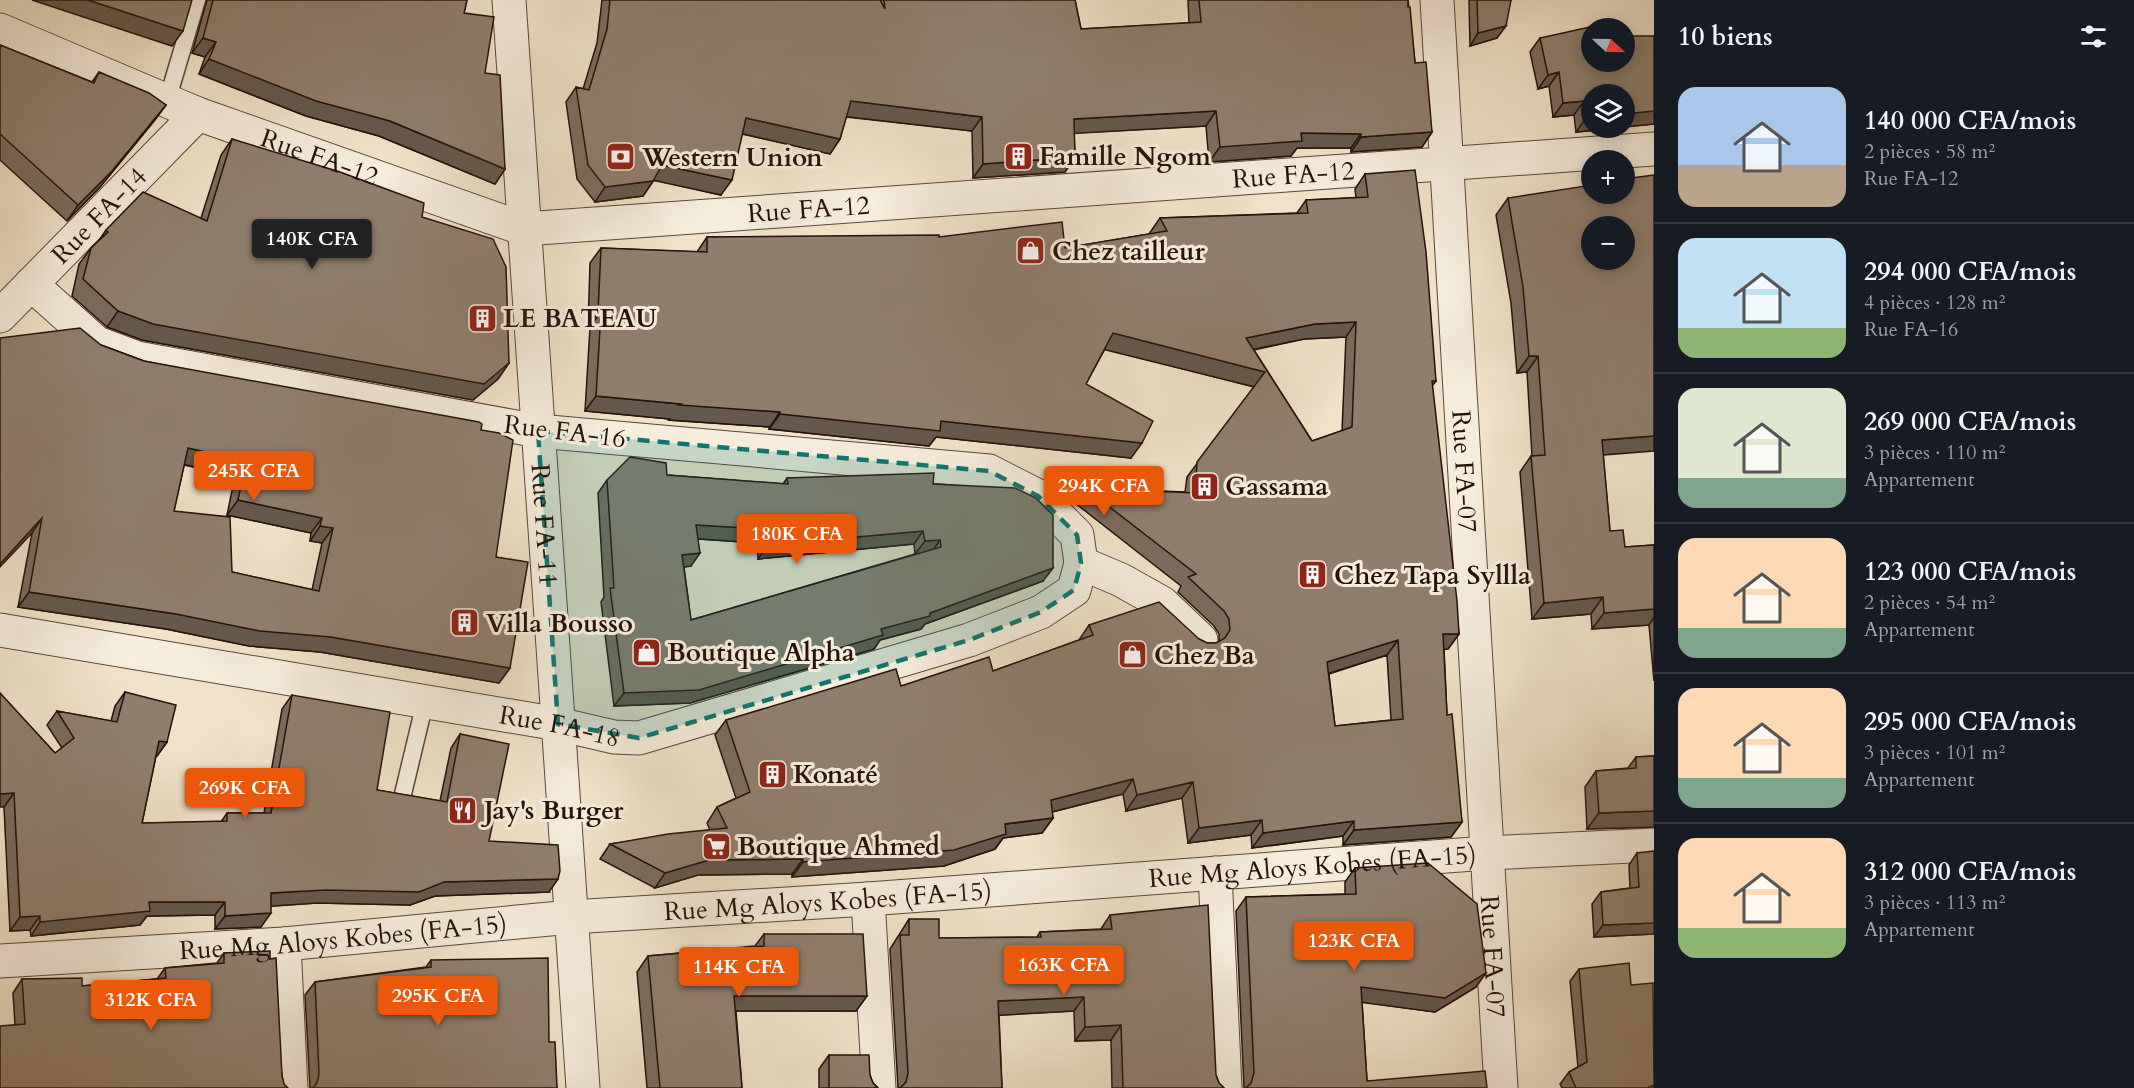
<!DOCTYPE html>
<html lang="fr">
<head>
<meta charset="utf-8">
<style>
  body { margin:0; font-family:Cardo,serif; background:#20242c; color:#f1f3f6; height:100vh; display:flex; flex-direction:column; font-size:22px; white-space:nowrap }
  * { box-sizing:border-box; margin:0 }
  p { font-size:20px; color:#9ea1a6 }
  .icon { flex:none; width:33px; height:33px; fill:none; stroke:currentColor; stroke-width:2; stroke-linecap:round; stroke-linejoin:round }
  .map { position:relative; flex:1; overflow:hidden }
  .sheet { display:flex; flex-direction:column; background:#171b24; width:480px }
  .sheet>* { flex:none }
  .needle { width:39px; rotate:112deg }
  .buttons { position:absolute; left:1581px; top:18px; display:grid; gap:12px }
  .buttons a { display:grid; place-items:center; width:54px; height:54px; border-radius:50%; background:#171b24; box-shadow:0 3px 15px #0003; font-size:30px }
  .price { position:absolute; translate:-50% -51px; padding:0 14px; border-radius:6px; background:#ea580c; color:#fff; font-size:20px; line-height:39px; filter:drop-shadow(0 2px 3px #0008) }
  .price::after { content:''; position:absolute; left:50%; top:36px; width:18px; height:14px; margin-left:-9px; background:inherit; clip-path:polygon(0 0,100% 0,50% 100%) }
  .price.active { background:#222; color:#fff }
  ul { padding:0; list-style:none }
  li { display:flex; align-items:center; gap:18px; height:150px; padding:0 24px }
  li+li { border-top:2px solid #363941 }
  li span { display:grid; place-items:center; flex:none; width:168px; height:120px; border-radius:18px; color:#555 }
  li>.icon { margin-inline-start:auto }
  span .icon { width:72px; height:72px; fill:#fffc; stroke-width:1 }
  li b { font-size:26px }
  h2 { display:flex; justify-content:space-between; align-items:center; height:72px; padding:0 24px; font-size:26px }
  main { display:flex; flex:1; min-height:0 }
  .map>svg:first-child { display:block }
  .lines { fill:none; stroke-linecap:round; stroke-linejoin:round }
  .service-casing { stroke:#594639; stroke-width:19 }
  .minor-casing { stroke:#594639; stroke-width:35 }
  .service { stroke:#f6eddc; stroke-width:16 }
  .minor { stroke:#f6eddc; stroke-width:33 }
  .wall { fill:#7c6c5e; stroke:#261109; stroke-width:1.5; fill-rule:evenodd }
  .shaded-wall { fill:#65584c; stroke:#261109; stroke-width:1.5 }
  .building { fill:#907e6d; stroke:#261109; stroke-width:1.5; fill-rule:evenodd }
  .marked { fill:#0f766e; fill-opacity:0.2; stroke:#0f766e; stroke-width:4.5; stroke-dasharray:12 8; stroke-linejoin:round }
  .labels { text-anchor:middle; stroke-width:6; stroke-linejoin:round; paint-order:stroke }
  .poi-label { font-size:26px; font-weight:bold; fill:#261109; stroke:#f6eddc; text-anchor:start }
  .street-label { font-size:26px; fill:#261109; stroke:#f6eddc }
</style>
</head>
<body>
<main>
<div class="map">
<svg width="1654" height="1088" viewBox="0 0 1654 1088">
  <rect width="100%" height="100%" fill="#f1e3c9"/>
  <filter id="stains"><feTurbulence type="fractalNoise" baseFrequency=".00333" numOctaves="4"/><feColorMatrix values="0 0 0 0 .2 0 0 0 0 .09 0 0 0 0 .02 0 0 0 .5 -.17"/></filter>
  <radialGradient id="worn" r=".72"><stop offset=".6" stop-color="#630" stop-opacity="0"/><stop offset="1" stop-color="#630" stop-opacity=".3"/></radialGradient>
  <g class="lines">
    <defs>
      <path id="service" d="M167 101 197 0
        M403 794 425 702"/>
      <g id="minor">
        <path id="s1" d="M509 0 583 1088"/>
        <path id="s2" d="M1437 0 1501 1088"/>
        <path id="s3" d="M0 30 198 114 524 229 1654 149"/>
        <path id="s4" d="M0 316 198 114"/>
        <path d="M1081 563 1121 580 1162 603 1201 640"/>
        <path id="s5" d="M0 630 558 724 614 737 639 738 969 640 1041 612 1074 590 1081 563 1077 535 1038 496 989 471 538 431 137 358 97 343 31 284"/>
        <path d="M1215 873 1225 1088"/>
        <path d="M868 899 879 1088"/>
        <path d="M284 944 291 1088"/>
        <path id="s6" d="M0 961 284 944 571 917 868 899 1487 853 1654 845"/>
      </g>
    </defs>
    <use href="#service" class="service-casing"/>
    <use href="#minor" class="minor-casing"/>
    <use href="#service" class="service"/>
    <use href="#minor" class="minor"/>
  </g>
  <path class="wall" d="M207 0H467L464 13 485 73 505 169 495 184 379 136 306 116 199 74 205 57 192 53Z
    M602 0H1075L1081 29 1189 23 1188 0H1408L1415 63 1432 132 1422 147 1351 152V148H1297L1291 156 1209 162 1206 126 1074 133 1075 157 1065 172 973 178 972 131 846 117 840 139 830 154 742 134 721 195 654 180 643 196 595 202 577 179 566 102 576 87 583 89 597 43Z
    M1469 0H1511L1497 38 1470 46Z
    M1654 36V124L1624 127V94L1592 128H1619L1576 132 1574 115 1553 117 1549 86 1538 89 1530 52 1540 38 1592 62Z
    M0 45 92 82 99 72 166 105 154 121 100 187 67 221 0 160Z
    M232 139 422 217 509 363 498 379 473 400 142 340 107 327 72 296 79 264 91 248 98 242 106 230 201 218 221 155Z
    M1365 174 1436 381 1432 386 1459 634 1448 649H1444L1447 715 1462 822 1451 837 1343 845V836L1252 848 1251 835 1188 843 1182 798 1126 811 1123 794 1052 812 1053 818 1042 833 1003 838 995 849 944 866 792 877V874L698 875 655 888 600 859 610 844 710 830 707 823 717 807 736 798 715 735 726 720 901 686 993 671 1079 640 1089 625 1199 639 1207 643H1216L1219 641V634L1214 626 1178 592 1181 586 1075 503 1085 488 1185 492 1187 477 1254 387 1105 349 1086 384 1131 458 936 437 929 446 769 429 770 427 669 420 670 419 585 411 590 327H588L590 263 601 248 697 252 707 237H939L1065 248 1149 234 1160 218 1297 213 1306 200 1356 198 1355 189ZM1346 337 1342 431 1312 441 1254 350 1304 339ZM1387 655 1391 720 1335 726 1329 674Z
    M1508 198 1603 455 1610 531 1625 547 1654 545V681L1649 625 1592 629 1591 614 1532 619 1520 472 1531 456H1532L1527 372 1517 373 1511 303 1496 215Z
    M101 345 144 361 481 430 510 668 499 683 320 652 249 646 166 629 18 607 32 533ZM184 465 235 476 227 515 311 533 310 541 322 543 312 590 232 572 174 511Z
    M667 475 783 484 787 478 933 484 1043 581 925 624 921 629 880 640 874 649 690 703 614 706 601 602 604 597 598 493 607 480ZM698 539 757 543 758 559 914 544 915 554 691 620 684 567 691 566Z
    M125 692 167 742 157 756H156L142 823 221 822 227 813H264L282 709 292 695 377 790 440 801 451 748 460 734 489 841 549 892 435 896 410 905 317 903 271 906 261 927 215 929V915L147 916 140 925 31 936 30 930 10 931 4 807 0 693 55 753 62 748 47 725 57 711 111 721 115 706Z
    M1654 756V827L1587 829 1585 787 1596 771 1628 768 1636 757Z
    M1637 853 1654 934 1594 937 1592 904 1601 892 1630 888 1629 865Z
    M1355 868 1476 987 1435 1012 1362 1002 1367 1081 1487 1088H1244L1236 911 1246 897 1345 894V882Z
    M1110 915 1216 1075 1219 1083 1224 1088H1112L1111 1040 1075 1041 1074 1011 999 1015 1002 1088H898L890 949 909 919 939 938 1037 937 1040 932 1101 929Z
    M764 934 867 996 856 1011H736L742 1088H647L637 972 648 956 755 946Z
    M224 953 270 959 282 1076 284 1084 15 1025 13 993 22 979 82 986 157 979 165 968 217 963Z
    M431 960 549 1042 557 1088H310L305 995 315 982 426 967Z
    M1579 969 1631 985 1654 1088H1562L1560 1084 1569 1072 1578 1067 1570 981Z
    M829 1055 870 1075 873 1083 878 1088H819V1069Z"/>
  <path class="shaded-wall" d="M32 0H88L183 31 172 46Z
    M1506 26 1497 38 1470 46 1478 33Z
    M203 38 216 42 205 57 192 53Z
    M209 59 390 121 505 169 495 184 379 136 306 116 199 74Z
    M1559 72 1549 86 1538 89 1548 75Z
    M851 101 982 117 972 131 840 116Z
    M1584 101 1574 115 1553 117 1563 103Z
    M166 105 154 121 100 187 67 221 78 205Z
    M1216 111 1206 126 1064 134 1074 119Z
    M1654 111V124L1624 127V114Z
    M1592 117V128H1619L1576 132 1586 118Z
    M746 118 840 139 830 154 735 132Z
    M1432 132 1422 147 1351 152 1361 137Z
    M1301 133 1361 134 1351 148H1297L1291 156 1209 162 1220 147Z
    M1075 157 1065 172 973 178 983 164Z
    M662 165 732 180 721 195 652 180Z
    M653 181 643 196 595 202 605 187Z
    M118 311 509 363 498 379 473 400 142 340 107 327Z
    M598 312H601L590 327H588Z
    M1356 322 1346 337 1304 339 1236 353 1246 338 1315 324Z
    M1113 333 1265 372 1255 387 1102 349Z
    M1529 356H1538L1527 372 1517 373Z
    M596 396 681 404 780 412 770 427 669 420 670 419 585 411Z
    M780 414 941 421 1142 443 1131 458 936 437 929 446 769 429Z
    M1654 436V451L1590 456 1602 440Z
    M188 448 246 461 235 476 177 463Z
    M238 500 322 518 311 533 227 515Z
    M42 518 32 533 0 567V564Z
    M696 525 766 529 757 543 687 538Z
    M320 526 333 528 322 543 310 541Z
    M923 531 914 544 758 559 767 545Z
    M940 540 931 553 915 554 925 541Z
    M700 553 691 566 673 568 682 555Z
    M1053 568 1043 581 925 624 921 629 880 640 874 649 690 703 614 706 624 693 881 629 930 613Z
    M29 592 331 637 510 668 499 683 320 652 249 646 166 629 18 607Z
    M1603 597 1591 614 1532 619 1544 603Z
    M1654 609V617L1649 625 1592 629 1604 613Z
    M1443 634H1459L1448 649 1432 650Z
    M1398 640 1387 655 1317 677 1327 662Z
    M159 741 167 742 157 756 149 754Z
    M1133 779 1123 794 1040 815 1051 800Z
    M1193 782 1182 798 1126 811 1137 795Z
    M14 793 4 807H0V794Z
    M1654 811V827L1587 829 1599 813Z
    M1053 818 1042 833 1003 838 995 849 944 866 792 877 803 862 1005 824Z
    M1262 820 1251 835 1188 843 1199 828Z
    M1354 821 1343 836 1252 848 1263 833Z
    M1462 822 1451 837 1343 845 1354 830Z
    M803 859 792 874 698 875 655 888 665 873 709 860Z
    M558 879 549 892 435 896 410 905 317 903 261 907 271 893 444 882Z
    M149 902H225L215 915 147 916 140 925 31 936 40 922Z
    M271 913 261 927 215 929 225 916Z
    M40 916 30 930 10 931 20 917Z
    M1654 923V934L1594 937 1603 925Z
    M1486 973 1476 987 1435 1012 1351 1001 1361 987Z
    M734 996H867L856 1011H723Z
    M1084 997 1074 1011 988 1016 998 1001Z
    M1121 1025 1111 1040 1075 1041 1085 1027Z"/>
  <path class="building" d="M88 0H192L183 31Z
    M213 0H467L464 13 494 17 485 73 500 75 505 169 390 121 316 101 209 59 216 42 203 38Z
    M610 0H880L885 9 884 0H1075L1081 29 1201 22 1199 0H1408V7H1410L1415 63 1426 62 1432 132 1361 137V134L1301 133 1302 141 1220 147 1216 111 1074 119 1075 157 983 164 982 117 851 101 840 139 746 118 732 180 662 165 653 181 605 187 588 165 576 87 589 90 607 29Z
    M1477 0H1511L1506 26 1478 33Z
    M1599 25V28H1592V62H1624V36H1654V111L1624 114V94H1592V117L1586 118 1584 101 1563 103 1559 72 1548 75 1540 38Z
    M0 45 94 83 99 72 149 93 166 105 112 171 78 205 0 134Z
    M232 139 340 172 424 203 422 217 493 239 506 267 509 363 484 384 153 324 118 311 83 279 91 248 108 232 106 230 143 192 207 221Z
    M1415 170 1426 252 1436 381H1432L1457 601 1459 634H1443L1447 715 1452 714 1462 822 1354 830V821L1263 833 1262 820 1199 828 1193 782 1137 795 1133 779 1051 800 1053 818 1005 824 1006 834 954 850 803 862V859L709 860 665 873 610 844 668 834 727 828 717 807 750 792 726 720 896 669 901 686 989 657 993 671 1093 635 1089 625 1159 602 1199 639 1207 643H1216L1225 638 1230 630 1229 619 1224 611 1188 577 1196 574 1085 488 1195 493 1197 462 1265 372 1113 333 1086 384 1153 421 1142 443 941 421 940 431 780 414V412L679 405 681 404 596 396 601 312H598L601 248 707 252V237L939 235V237L1062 222 1065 248 1167 231 1160 218 1308 213 1306 200 1368 197 1365 174ZM1356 322 1352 427 1312 441 1246 338 1315 324ZM1398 640 1403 719 1335 726 1327 662Z
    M1654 175V436L1602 440 1610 531 1623 530 1625 547 1654 545V609L1604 613 1603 597 1544 603 1531 456 1545 455 1538 356H1529L1523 287 1508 198 1592 185V194H1624V179ZM1592 226H1624V260H1592Z
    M80 328 101 345 144 361 479 422 482 424 481 430 499 433 513 440 496 557 528 562 510 668 331 637 260 631 176 614 29 592 42 518 0 564V338ZM188 448 246 461 238 500 322 518 320 526 333 528 319 591 232 572 230 517 174 511Z
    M630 457 666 463 667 475 788 484 787 478 934 473 933 484 1015 488 1036 498 1053 515V568L930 613V616L881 629 883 635 699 690 624 693 610 588H614L607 480ZM696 525 766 529 767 545 923 531 925 541 940 540 941 547 691 620 682 555 700 553Z
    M125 692 176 705 167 742 159 741 142 823 227 821V813H271L292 695 390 712 377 790 447 802 460 734 509 744 489 841 558 845 560 871 558 879 444 882 419 892 326 890 271 893V913L225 916V902H149L150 911 40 922V916L20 917 14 793 0 794V693L55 753 74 738 57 711 117 722Z
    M1654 756V811L1599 813 1596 771 1636 768V757Z
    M1654 851V923L1603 925 1601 892 1639 887 1637 853Z
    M1428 863 1477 904 1486 973 1445 998 1361 987 1367 1081 1485 1071 1487 1088H1246L1251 1083 1254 1073 1246 897 1356 894 1355 868Z
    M1208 905 1216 1075 1219 1083 1224 1088H1123L1121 1025 1085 1027 1084 997 998 1001 1002 1088H900L906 1082 908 1073 900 935H909V919H939V938L1041 937 1040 932 1112 929 1110 915Z
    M764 934H863L867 996H734L742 1088H660L648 956 764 946Z
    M270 951V959L276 958 282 1076 284 1084 288 1088H0V1026L25 1024 22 979 82 978V986L166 978 165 968 224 963V953Z
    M548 958 549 1042H555L557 1088H313L317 1083 319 1074 315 982 431 967V960Z
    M1629 963 1631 985 1653 983 1654 1085 1647 1088H1576L1569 1072 1587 1062 1579 969Z
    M829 1055H869L870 1075 873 1083 878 1088H829Z"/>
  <path class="marked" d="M538 431 989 471 1038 496 1077 535 1081 563 1074 590 1041 612 969 640 639 738 558 724Z"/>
  <defs>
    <symbol id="building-square" viewBox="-11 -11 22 22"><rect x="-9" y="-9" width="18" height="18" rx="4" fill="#8f2418" stroke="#f6eddc"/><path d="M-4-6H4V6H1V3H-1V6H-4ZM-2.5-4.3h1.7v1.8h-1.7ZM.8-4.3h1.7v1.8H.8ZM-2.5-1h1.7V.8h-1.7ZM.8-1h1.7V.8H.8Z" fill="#fff"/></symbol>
    <symbol id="bank-square" viewBox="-11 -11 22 22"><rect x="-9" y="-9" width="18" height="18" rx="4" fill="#8f2418" stroke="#f6eddc"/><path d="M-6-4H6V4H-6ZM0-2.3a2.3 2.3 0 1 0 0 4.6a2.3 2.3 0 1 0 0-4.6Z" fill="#fff"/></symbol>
    <symbol id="shop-square" viewBox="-11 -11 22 22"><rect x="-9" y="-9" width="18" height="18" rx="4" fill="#8f2418" stroke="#f6eddc"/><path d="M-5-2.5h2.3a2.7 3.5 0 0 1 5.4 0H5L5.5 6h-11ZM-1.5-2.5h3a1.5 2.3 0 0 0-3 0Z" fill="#fff"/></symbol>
    <symbol id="restaurant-square" viewBox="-11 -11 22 22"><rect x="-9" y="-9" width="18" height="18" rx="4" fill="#8f2418" stroke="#f6eddc"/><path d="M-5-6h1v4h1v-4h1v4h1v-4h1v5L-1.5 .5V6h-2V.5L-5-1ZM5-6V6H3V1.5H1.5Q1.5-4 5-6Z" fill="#fff"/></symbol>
    <symbol id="supermarket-square" viewBox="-11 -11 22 22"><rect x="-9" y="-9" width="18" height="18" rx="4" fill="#8f2418" stroke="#f6eddc"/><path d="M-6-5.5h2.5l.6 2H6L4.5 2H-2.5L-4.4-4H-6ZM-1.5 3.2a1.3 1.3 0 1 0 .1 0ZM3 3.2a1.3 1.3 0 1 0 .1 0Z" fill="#fff"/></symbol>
  </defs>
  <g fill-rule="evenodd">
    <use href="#building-square" x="1002" y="140" width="33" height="33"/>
    <use href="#bank-square" x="604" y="140" width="33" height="33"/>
    <use href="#shop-square" x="1014" y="234" width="33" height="33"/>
    <use href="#building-square" x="466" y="302" width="33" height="33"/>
    <use href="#building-square" x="1188" y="470" width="33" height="33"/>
    <use href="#building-square" x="1296" y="558" width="33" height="33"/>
    <use href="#building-square" x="448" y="606" width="33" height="33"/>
    <use href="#shop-square" x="630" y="636" width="33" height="33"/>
    <use href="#shop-square" x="1116" y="638" width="33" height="33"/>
    <use href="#building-square" x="756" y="758" width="33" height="33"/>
    <use href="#restaurant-square" x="446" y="794" width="33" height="33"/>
    <use href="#supermarket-square" x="700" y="830" width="33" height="33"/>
  </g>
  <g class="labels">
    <g class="poi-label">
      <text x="1039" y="165">Famille Ngom</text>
      <text x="642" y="166">Western Union</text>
      <text x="1052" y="260">Chez tailleur</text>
      <text x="503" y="327">LE BATEAU</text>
      <text x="1225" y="495">Gassama</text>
      <text x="1334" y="584">Chez Tapa Syllla</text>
      <text x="486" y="632">Villa Bousso</text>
      <text x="667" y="661">Boutique Alpha</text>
      <text x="1154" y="664">Chez Ba</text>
      <text x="793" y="783">Konaté</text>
      <text x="484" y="819">Jay's Burger</text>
      <text x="737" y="855">Boutique Ahmed</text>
    </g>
    <g class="street-label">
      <text dy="9" stroke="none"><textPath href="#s3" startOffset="344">Rue FA-12</textPath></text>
      <text dy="9" stroke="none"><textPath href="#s3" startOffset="1332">Rue FA-12</textPath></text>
      <text dy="9" stroke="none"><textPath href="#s3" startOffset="846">Rue FA-12</textPath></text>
      <text dy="9" stroke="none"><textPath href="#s4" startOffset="141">Rue FA-14</textPath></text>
      <text transform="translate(565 431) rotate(7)" y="9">Rue FA-16</text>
      <text dy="9" stroke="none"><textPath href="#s2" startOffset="472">Rue FA-07</textPath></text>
      <text dy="9" stroke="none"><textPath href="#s1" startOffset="526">Rue FA-11</textPath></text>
      <text dy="9" stroke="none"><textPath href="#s5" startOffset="568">Rue FA-18</textPath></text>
      <text dy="9" stroke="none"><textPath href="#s6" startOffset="1316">Rue Mg Aloys Kobes (FA-15)</textPath></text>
      <text dy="9" stroke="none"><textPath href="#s6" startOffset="830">Rue Mg Aloys Kobes (FA-15)</textPath></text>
      <text dy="9" stroke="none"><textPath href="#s6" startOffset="344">Rue Mg Aloys Kobes (FA-15)</textPath></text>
      <text dy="9" stroke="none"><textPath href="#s2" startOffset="958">Rue FA-07</textPath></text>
    </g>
  </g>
  <rect width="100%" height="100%" filter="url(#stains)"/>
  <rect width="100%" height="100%" fill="url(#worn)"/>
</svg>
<div class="buttons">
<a><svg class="needle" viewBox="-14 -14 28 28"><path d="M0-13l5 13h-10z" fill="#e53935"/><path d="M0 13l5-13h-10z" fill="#9ea1a6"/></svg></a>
<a><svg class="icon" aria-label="layers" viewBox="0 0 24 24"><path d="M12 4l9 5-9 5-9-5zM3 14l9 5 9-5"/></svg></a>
<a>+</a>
<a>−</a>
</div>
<b class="price active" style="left:312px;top:270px">140K CFA</b>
<b class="price" style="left:254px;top:502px">245K CFA</b>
<b class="price" style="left:1104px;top:517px">294K CFA</b>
<b class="price" style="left:797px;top:565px">180K CFA</b>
<b class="price" style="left:245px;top:819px">269K CFA</b>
<b class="price" style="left:1354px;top:972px">123K CFA</b>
<b class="price" style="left:1064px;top:996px">163K CFA</b>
<b class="price" style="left:739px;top:998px">114K CFA</b>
<b class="price" style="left:438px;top:1027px">295K CFA</b>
<b class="price" style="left:151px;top:1031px">312K CFA</b>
</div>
<section class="sheet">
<h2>10 biens<svg class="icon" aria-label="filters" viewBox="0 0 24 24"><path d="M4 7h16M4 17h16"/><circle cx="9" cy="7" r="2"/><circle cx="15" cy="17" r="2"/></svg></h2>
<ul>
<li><span style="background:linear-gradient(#a9c7e8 65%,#b9a48a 0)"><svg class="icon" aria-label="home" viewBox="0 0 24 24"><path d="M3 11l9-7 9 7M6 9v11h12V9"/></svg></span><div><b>140 000 CFA/mois</b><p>2 pièces · 58 m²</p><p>Rue FA-12</p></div></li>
<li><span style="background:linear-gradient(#bfe0f5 75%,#8fb573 0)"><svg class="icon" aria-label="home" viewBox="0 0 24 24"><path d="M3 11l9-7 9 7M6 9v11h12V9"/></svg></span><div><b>294 000 CFA/mois</b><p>4 pièces · 128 m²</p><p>Rue FA-16</p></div></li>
<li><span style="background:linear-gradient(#dfe7d0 75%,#7fa58c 0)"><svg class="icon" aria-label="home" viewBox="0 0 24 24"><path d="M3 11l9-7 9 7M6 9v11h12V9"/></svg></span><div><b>269 000 CFA/mois</b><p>3 pièces · 110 m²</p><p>Appartement</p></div></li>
<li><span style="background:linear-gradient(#ffd9b3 75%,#7fa58c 0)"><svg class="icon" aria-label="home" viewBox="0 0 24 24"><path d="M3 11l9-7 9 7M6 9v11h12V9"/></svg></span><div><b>123 000 CFA/mois</b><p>2 pièces · 54 m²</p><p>Appartement</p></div></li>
<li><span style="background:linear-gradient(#ffd9b3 75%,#7fa58c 0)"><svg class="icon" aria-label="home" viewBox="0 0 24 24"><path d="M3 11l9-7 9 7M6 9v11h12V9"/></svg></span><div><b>295 000 CFA/mois</b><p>3 pièces · 101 m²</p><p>Appartement</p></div></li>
<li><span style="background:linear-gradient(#ffd9b3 75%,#8fb573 0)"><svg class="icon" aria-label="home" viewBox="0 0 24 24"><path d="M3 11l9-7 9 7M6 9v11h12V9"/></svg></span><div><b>312 000 CFA/mois</b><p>3 pièces · 113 m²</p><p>Appartement</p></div></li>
</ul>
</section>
</main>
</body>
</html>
